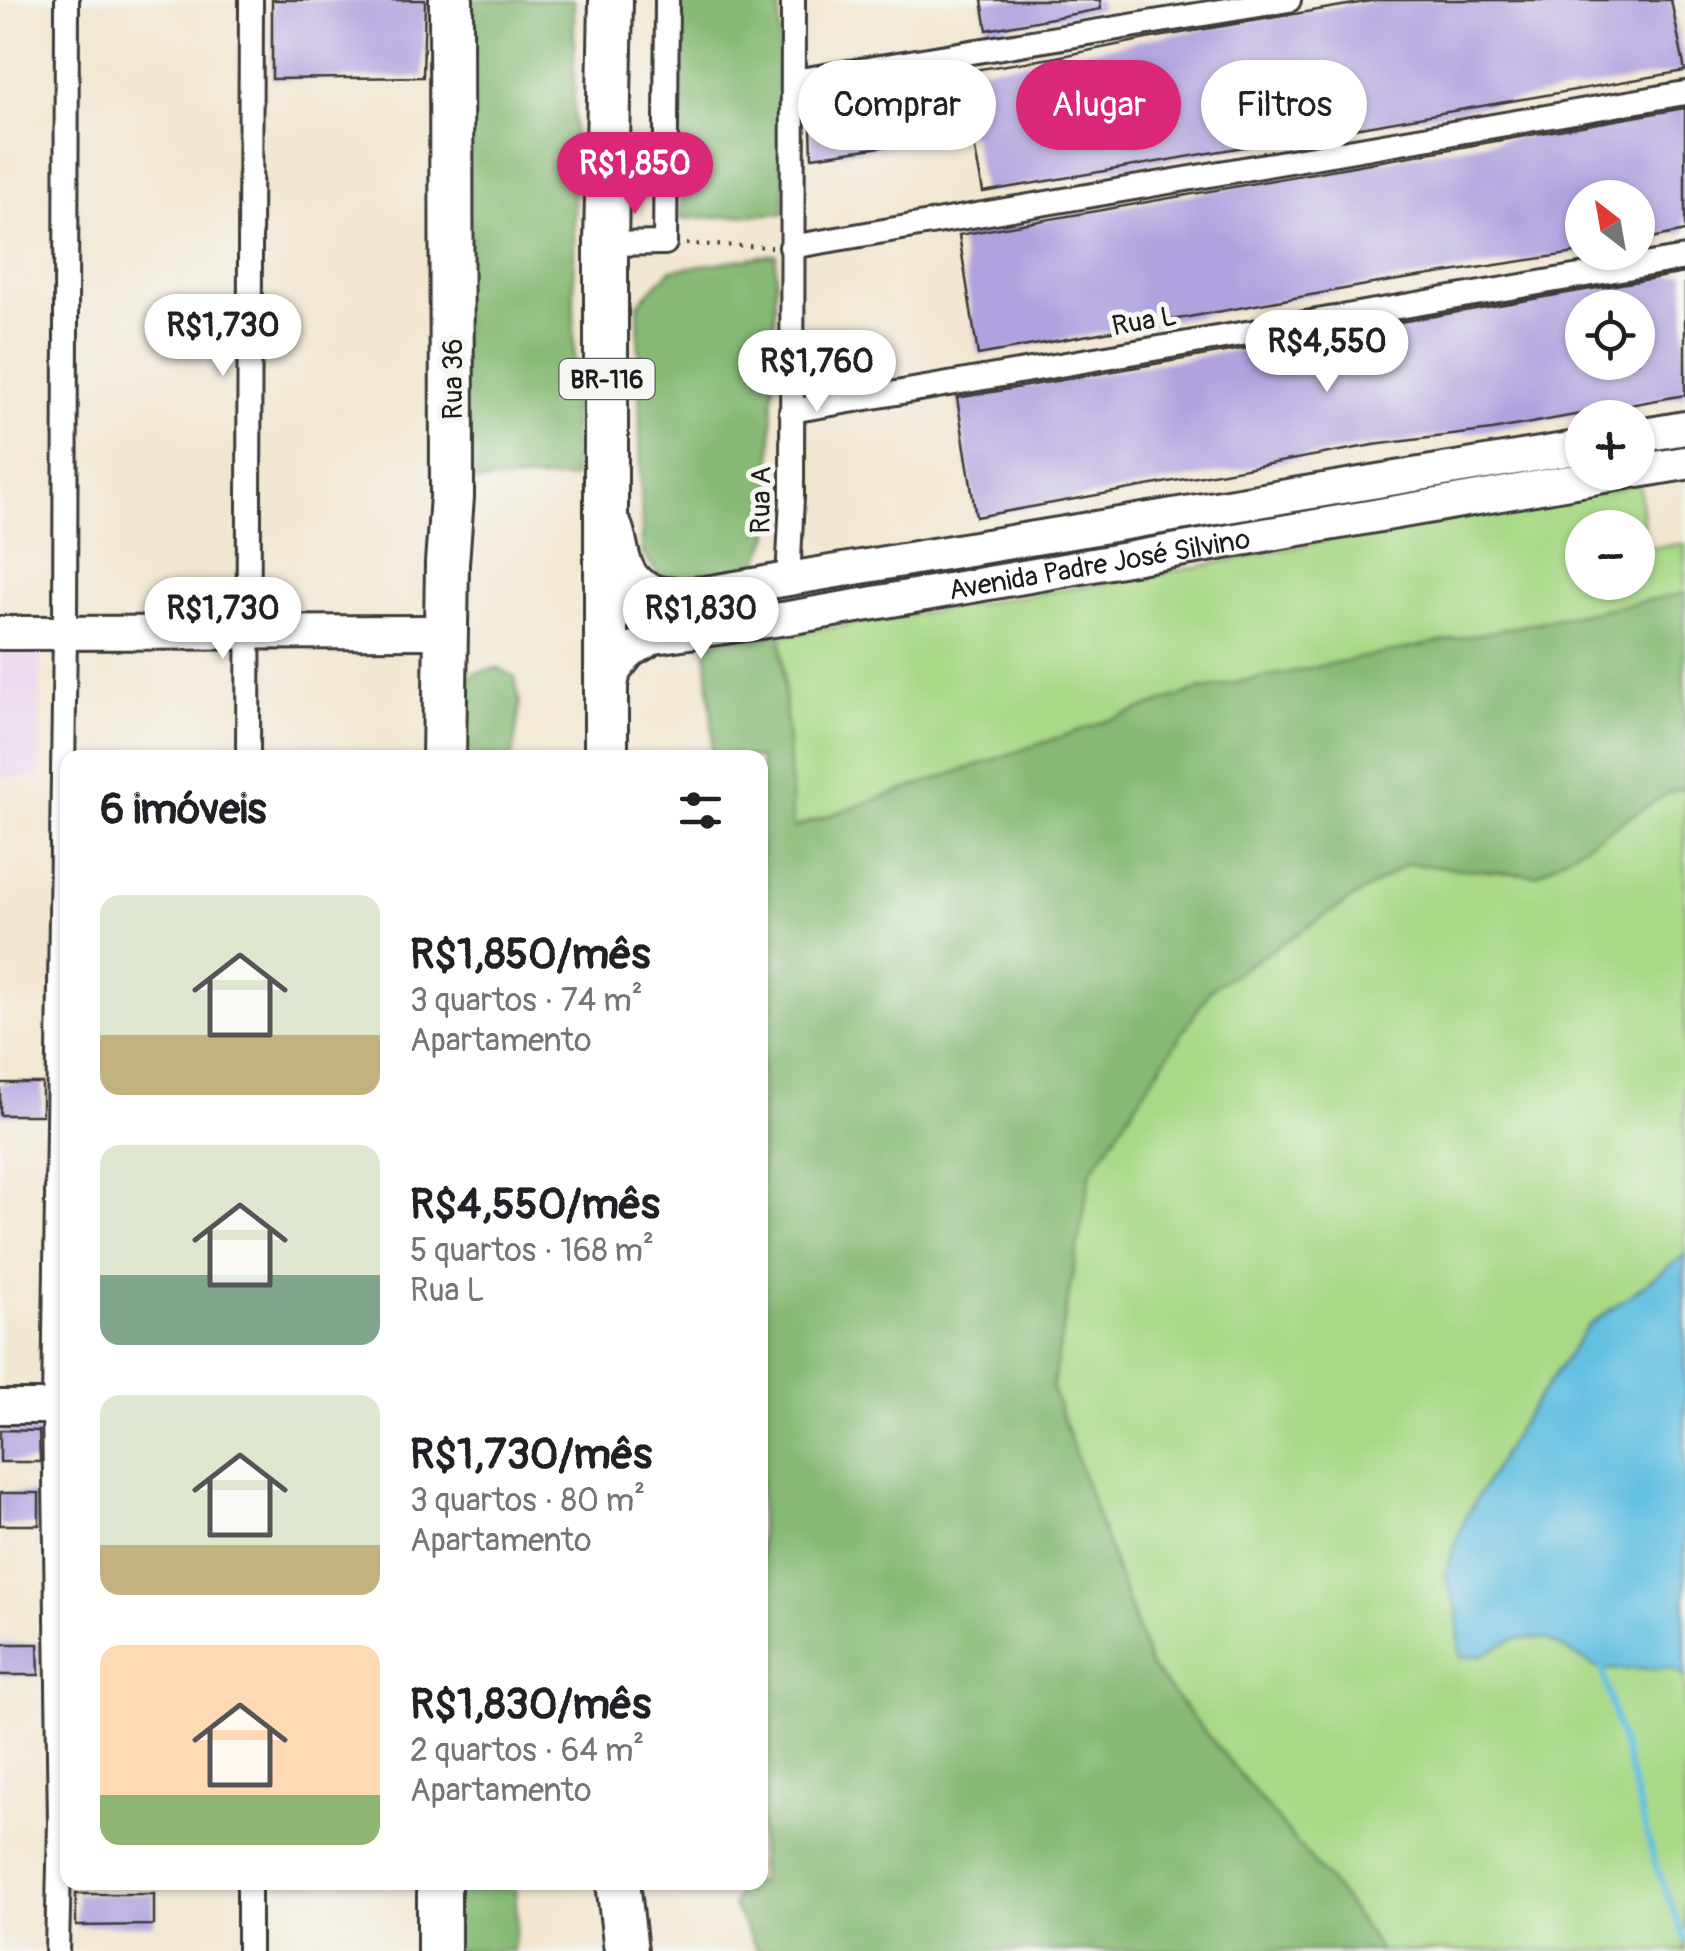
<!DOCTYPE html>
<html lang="pt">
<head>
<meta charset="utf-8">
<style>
  body { margin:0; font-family:Pangolin,sans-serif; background:#f6f6f6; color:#202124; height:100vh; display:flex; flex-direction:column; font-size:38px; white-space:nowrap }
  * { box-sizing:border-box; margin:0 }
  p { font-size:32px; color:#757577 }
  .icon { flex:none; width:55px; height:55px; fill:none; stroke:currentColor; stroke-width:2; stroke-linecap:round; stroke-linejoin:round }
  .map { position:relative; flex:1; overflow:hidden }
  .details { position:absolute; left:60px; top:750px; width:708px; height:1140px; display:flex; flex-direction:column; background:#fff; border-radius:20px; box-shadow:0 2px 8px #0004 }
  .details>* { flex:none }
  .guide { position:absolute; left:798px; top:60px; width:738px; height:90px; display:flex; gap:20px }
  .needle { width:65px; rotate:329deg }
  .fabs { position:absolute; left:1565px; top:180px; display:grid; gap:20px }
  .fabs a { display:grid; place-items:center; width:90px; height:90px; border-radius:50%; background:#fff; box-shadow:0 2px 8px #0004; font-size:50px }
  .price { position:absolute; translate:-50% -85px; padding:0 22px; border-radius:35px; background:#fff; color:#222; font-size:32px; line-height:65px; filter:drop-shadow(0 2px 5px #0008) }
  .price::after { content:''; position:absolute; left:50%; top:60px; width:30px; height:22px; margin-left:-15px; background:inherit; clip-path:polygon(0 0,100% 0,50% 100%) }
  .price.active { background:#db2777; color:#fff }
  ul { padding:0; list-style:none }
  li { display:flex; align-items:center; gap:30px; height:250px; padding:0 40px }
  li span { display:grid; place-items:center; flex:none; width:280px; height:200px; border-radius:20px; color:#555 }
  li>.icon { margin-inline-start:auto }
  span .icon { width:120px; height:120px; fill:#fffc; stroke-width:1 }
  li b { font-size:42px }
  h2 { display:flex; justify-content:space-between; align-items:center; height:120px; padding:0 40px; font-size:42px }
  .pill { padding:0 35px; border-radius:45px; background:#fff; box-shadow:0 2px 8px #0004; font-size:35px; line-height:90px }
  .pill.active { background:#db2777; color:#fff }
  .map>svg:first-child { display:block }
  .built { fill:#e9d2ed }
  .green { fill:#a9d987; stroke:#627a52; stroke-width:2.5; fill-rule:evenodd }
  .forest { fill:#86b974; stroke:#516a48; stroke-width:2.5 }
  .water { fill:#63c0e1; stroke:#406e7e; stroke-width:2.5 }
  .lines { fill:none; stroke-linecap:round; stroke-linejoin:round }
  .stream { stroke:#63c0e1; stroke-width:6 }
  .building { fill:#b1a2df; fill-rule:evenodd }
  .street-casing { stroke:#3c3a37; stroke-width:28 }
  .secondary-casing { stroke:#3c3a37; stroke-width:38 }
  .highway-casing { stroke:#3c3a37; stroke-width:48 }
  .path { stroke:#3c3a37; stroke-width:4; stroke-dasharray:2.5 8; stroke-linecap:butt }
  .street { stroke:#fff; stroke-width:22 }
  .secondary { stroke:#fff; stroke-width:32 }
  .highway { stroke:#fff; stroke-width:42 }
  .labels { text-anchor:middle; stroke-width:10; stroke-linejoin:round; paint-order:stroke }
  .shield { fill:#f6f6f2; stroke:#5d5d5c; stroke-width:2.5 }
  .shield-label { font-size:25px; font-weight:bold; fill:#1c1c1c }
  .street-label { font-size:28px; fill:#1c1c1c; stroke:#f6f6f2 }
</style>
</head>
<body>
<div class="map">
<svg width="1685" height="1951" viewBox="0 0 1685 1951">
  <rect width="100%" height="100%" fill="#f6f6f2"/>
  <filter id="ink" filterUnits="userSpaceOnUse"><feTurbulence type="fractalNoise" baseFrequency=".01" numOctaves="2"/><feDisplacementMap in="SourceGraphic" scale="20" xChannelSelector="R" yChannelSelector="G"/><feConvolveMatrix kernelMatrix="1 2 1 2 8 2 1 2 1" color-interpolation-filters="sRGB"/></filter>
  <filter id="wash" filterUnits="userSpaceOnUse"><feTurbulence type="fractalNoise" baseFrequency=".0048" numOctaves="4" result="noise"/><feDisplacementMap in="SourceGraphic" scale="40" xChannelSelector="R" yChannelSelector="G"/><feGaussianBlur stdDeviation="2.25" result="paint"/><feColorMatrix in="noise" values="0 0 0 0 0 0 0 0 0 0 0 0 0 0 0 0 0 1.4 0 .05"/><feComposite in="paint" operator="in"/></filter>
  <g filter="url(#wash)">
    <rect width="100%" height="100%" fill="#f2e6d0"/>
    <path class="built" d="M0 647 40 648V778L0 777Z"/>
    <path class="green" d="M1639 477 1645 548 1685 544V593L1195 691 792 828 781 636 1182 570ZM1582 528H1638V582H1582Z
      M1685 788V1951H1380L1346 1902 1150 1666 1052 1388 1091 1171 1211 988 1407 863 1536 875 1670 791Z"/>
    <path class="forest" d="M459 0H574V478L461 482Z
      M680 0H779L784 213 681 219Z
      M776 254 770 535 755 570 669 589 642 552 638 303 671 270Z
      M1685 593V788L1670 792 1536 875 1407 864 1212 988 1091 1172 1052 1388 1150 1666 1346 1902 1380 1951H758L733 1906 740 1883 760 1882V758L710 757 713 736 706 645 769 621 781 636 793 828 1195 691Z
      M498 668 515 677 520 705 513 754 511 757H449L446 699 475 673Z
      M436 1883H515L517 1920 513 1951H450Z"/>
    <path class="water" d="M1685 1255V1677L1671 1668 1602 1670 1546 1639 1516 1638 1482 1655 1460 1657 1458 1612 1445 1573 1465 1518 1518 1428 1587 1327Z"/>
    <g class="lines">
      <path class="stream" d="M1602 1670 1655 1864 1685 1939"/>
    </g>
    <g id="blocks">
      <path class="building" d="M272 0H425L423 77 272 79Z
        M982 0H1100L1101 9 987 30Z
        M1377 0H1671L1685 71 983 192 972 134 812 157 810 95 1052 58 1146 39Z
        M1685 108V231L1638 241V198H1582V252L1372 284 978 355 959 235Z
        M1685 273V395L1492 430 1373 445 976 517 957 398ZM1582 308H1638V362H1582Z
        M0 1083H42V1115H0Z
        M0 1430 39 1431 40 1462H0Z
        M0 1493H39V1525H0Z
        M0 1644H38L39 1675H0Z
        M76 1894H154V1925L76 1926Z"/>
    </g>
  </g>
  <g filter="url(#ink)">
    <use href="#blocks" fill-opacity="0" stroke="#3c3a37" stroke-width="2.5"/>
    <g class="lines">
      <defs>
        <path id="street" d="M794 81 1289 0
          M606 244 665 243 667 0
          M791 247 1685 93
          M791 411 1685 258
          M788 581 792 497 793 0
          M248 758 251 0
          M57 1951 60 1823 54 1407 65 633 67 0
          M249 1951V1882"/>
        <g id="secondary">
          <path d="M1638 436 1685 428"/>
          <path d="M1638 471 1685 463"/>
          <path d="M616 528C621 541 621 556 627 568 641 600 676 595 705 593L1582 447"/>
          <path d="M0 633 445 632"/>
          <path id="s1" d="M610 691 614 671 630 651 654 637 788 618 1627 472"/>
          <path d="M0 1407H68"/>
        </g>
        <path id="highway" d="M444 758 447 563 452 497 451 0
          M606 758V244L611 0
          M439 1882V1951
          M618 1882 626 1951"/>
      </defs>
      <use href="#street" class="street-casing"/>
      <use href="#secondary" class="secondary-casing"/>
      <use href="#highway" class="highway-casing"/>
      <path class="path" d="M686 244 772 247"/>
      <use href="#street" class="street"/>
      <use href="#secondary" class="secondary"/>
      <use href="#highway" class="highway"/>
    </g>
  </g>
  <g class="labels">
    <rect class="shield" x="559.5" y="359" width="95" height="40" rx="8"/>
    <g class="shield-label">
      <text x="607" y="388">BR-116</text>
    </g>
    <g class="street-label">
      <text transform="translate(1144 320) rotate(-10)" y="10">Rua L</text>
      <text transform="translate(452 379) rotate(-90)" y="10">Rua 36</text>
      <text transform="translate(760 500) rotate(-89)" y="10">Rua A</text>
      <text dy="10" stroke="none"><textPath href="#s1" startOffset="525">Avenida Padre José Silvino</textPath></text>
    </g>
  </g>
</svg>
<div class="fabs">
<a><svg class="needle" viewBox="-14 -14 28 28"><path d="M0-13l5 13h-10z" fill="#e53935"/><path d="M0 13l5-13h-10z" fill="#757577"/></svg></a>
<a><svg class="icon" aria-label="locate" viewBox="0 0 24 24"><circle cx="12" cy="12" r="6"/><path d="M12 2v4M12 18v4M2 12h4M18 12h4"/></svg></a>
<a>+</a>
<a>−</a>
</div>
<b class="price active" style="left:635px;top:217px">R$1,850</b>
<b class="price" style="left:223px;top:379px">R$1,730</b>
<b class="price" style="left:1327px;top:395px">R$4,550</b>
<b class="price" style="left:817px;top:415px">R$1,760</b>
<b class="price" style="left:223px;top:662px">R$1,730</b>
<b class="price" style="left:701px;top:662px">R$1,830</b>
<div class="guide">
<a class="pill">Comprar</a>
<a class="pill active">Alugar</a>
<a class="pill">Filtros</a>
</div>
<section class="details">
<h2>6 imóveis<svg class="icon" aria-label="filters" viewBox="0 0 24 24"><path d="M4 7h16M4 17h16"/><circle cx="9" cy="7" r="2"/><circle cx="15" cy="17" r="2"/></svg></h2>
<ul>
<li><span style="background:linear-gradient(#dfe7d0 70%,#c2b280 0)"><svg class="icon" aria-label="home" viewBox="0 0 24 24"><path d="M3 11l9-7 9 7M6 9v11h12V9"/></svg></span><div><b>R$1,850/mês</b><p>3 quartos · 74 m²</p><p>Apartamento</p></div></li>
<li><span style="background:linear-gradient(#dfe7d0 65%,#7fa58c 0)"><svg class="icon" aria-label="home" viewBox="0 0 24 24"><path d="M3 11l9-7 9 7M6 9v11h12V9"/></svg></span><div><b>R$4,550/mês</b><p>5 quartos · 168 m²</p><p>Rua L</p></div></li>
<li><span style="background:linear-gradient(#dfe7d0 75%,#c2b280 0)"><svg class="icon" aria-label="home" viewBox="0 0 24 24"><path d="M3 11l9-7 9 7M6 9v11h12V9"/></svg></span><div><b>R$1,730/mês</b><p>3 quartos · 80 m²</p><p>Apartamento</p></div></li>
<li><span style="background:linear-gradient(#ffd9b3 75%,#8fb573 0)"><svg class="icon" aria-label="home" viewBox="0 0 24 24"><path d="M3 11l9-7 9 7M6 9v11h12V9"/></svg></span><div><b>R$1,830/mês</b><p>2 quartos · 64 m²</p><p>Apartamento</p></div></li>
</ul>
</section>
</div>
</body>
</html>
